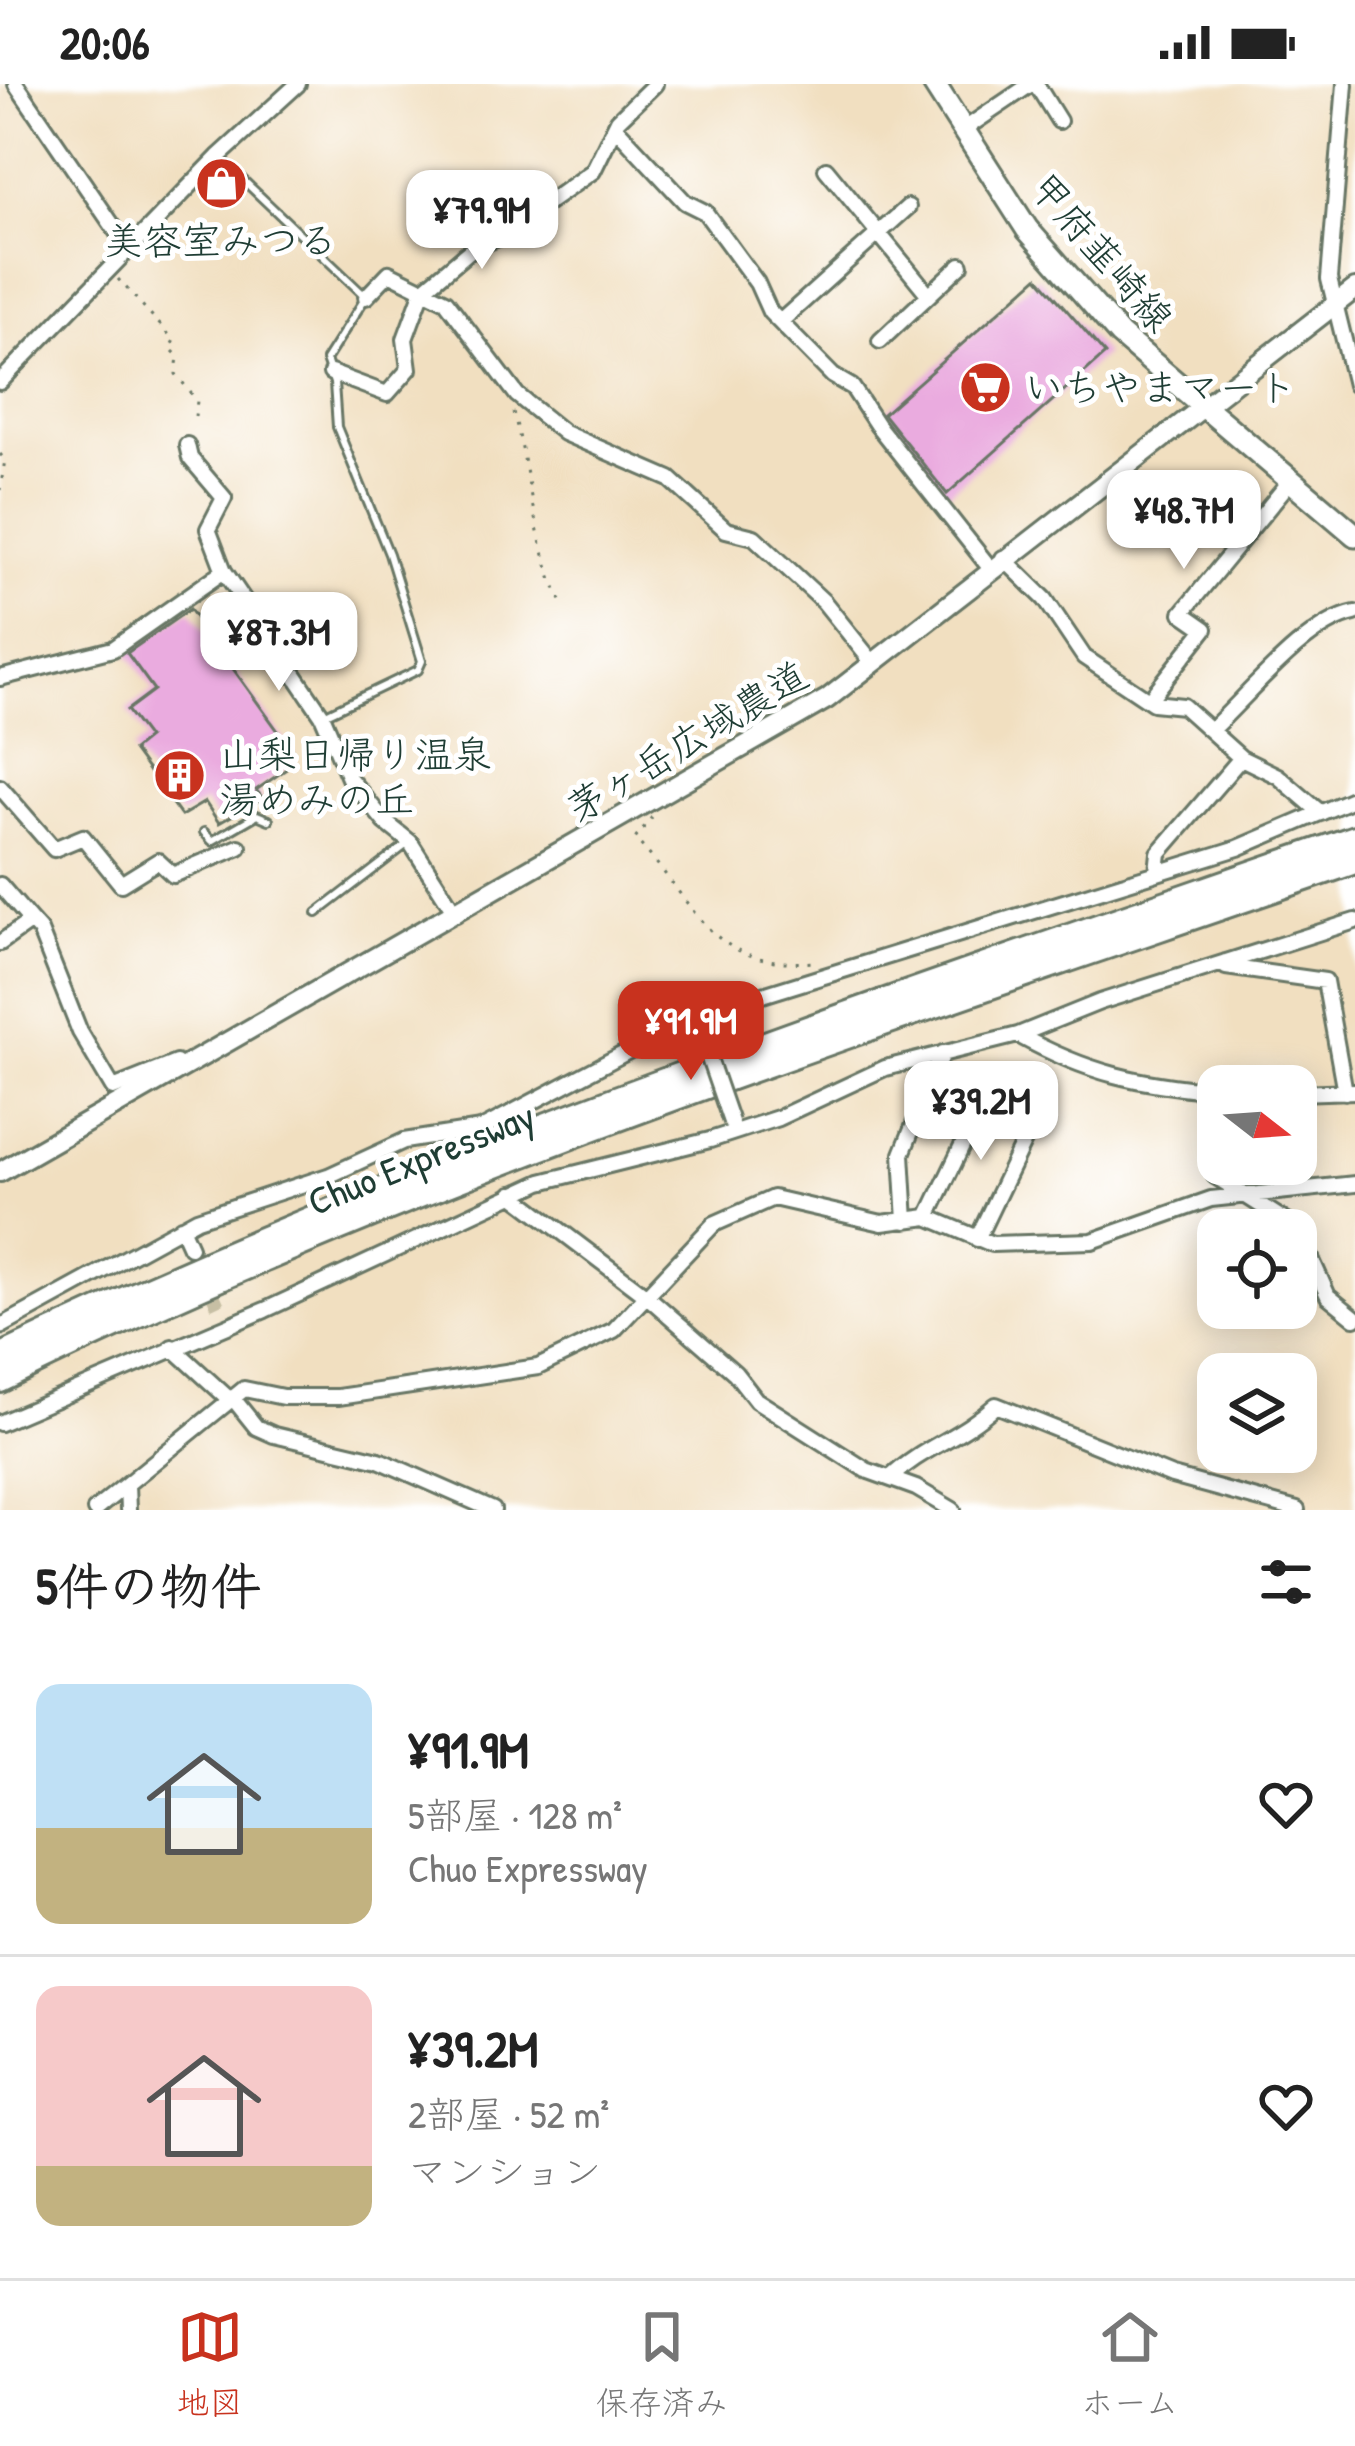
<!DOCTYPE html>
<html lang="ja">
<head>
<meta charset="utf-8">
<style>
  body { margin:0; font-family:"Patrick Hand","Klee One",sans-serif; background:#f6f6f6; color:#222; height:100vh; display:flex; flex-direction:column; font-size:45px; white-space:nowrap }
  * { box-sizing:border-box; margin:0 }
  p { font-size:39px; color:#767676 }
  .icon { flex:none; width:66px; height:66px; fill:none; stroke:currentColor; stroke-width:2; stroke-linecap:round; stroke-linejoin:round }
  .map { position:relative; height:1426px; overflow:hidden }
  .sheet { display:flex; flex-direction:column; background:#fff; flex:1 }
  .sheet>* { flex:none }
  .needle { width:78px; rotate:107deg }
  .controls { position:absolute; left:1197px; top:981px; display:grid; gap:24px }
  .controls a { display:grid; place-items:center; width:120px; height:120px; border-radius:24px; background:#fff; box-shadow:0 6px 30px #0003; font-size:60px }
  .price { position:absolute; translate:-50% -102px; padding:0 27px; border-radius:24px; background:#fff; color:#222; font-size:39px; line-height:78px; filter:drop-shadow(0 3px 6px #0008) }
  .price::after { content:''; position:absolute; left:50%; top:72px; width:36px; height:27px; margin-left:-18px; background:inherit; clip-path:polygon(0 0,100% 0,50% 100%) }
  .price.active { background:#c8321e; color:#fff }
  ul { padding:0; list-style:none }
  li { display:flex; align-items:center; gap:36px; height:300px; padding:0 36px }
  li+li { border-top:3px solid #e0e0e0 }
  li span { display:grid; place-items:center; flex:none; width:336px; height:240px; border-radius:24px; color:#555 }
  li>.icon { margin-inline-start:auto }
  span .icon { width:144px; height:144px; fill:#fffc; stroke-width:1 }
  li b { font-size:51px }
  h2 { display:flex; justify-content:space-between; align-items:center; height:144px; padding:0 36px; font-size:51px }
  .status { display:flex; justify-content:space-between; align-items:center; height:84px; padding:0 60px; background:#fff; direction:ltr }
  .status svg { height:33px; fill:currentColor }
  .tabs { display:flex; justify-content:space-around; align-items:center; height:168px; border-top:3px solid #e0e0e0; background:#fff; font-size:33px; color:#767676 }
  .tabs a { display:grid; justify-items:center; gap:6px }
  .tabs .active { color:#c8321e }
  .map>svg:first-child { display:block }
  .building { fill:#eaabdf }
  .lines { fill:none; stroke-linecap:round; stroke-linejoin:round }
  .street-tunnel { stroke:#c7bfa4; stroke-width:14; stroke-dasharray:14 7; stroke-linecap:butt }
  .lane-casing { stroke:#687665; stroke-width:12 }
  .street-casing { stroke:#687665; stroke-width:20 }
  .secondary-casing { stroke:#687665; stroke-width:24 }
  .primary-casing { stroke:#687665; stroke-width:27 }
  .highway-casing { stroke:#687665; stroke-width:30 }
  .path { stroke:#687665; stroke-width:3; stroke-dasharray:3 9; stroke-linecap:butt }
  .lane { stroke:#fff; stroke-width:6 }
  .street { stroke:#fff; stroke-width:14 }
  .secondary { stroke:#fff; stroke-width:18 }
  .primary { stroke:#fff; stroke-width:21 }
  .highway { stroke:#fff; stroke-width:24 }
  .street-bridge-casing { stroke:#687665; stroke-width:20; stroke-linecap:butt }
  .street-bridge { stroke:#fff; stroke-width:14 }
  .labels { text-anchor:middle; stroke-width:10; stroke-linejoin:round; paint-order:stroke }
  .poi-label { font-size:39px; fill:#1f3d34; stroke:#fff; text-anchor:start }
  .street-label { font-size:39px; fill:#1f3d34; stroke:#fff }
</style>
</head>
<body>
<div class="status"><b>20:06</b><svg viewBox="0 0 49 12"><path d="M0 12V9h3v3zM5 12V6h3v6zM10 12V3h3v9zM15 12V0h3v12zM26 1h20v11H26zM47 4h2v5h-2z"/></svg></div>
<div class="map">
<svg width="1355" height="1426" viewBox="0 0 1355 1426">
  <rect width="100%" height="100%" fill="#fff"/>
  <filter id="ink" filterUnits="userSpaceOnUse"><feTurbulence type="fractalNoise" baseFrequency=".00833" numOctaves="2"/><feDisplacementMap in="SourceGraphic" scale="24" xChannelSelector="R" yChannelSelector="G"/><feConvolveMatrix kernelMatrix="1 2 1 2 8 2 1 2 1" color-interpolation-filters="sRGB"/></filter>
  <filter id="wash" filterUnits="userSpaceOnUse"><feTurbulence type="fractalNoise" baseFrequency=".004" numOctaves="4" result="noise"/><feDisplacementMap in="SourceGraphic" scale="48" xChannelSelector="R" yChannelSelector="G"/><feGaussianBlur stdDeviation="2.7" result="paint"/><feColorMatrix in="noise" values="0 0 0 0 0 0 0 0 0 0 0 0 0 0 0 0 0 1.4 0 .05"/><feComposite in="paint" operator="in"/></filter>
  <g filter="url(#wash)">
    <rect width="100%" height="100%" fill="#f1dfc0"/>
    <g id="blocks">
      <path class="building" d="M1038 193 1105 270 947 410 883 330Z
        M190 525 294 669 285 686 256 706 263 714 219 739 205 718 181 732 133 666 148 654 127 626 154 606 127 569Z"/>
    </g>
  </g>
  <g filter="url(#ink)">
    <use href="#blocks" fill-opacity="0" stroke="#687665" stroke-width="3"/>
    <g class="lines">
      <path class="street-tunnel" d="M205 1194 218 1222"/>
      <defs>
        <path id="lane" d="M220 74 366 213 326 276 334 299 337 343 389 470 422 577 418 586 326 630
          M204 748 212 757 257 731 269 736
          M317 829 407 760"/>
        <path id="street" d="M16 0 128 164
          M1036 0 1059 37
          M1345 0 1329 195 1355 301
          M615 43 685 118 705 128 757 199 770 228 833 292 852 303 877 341 990 484
          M963 46 1031 0
          M826 85 929 211
          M366 213 389 189 446 217 517 311 564 349 670 395 726 446 754 453 824 518 873 579
          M780 238 908 123
          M880 257 961 181
          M331 289 387 310 409 285 405 255 423 206 473 164 498 154 593 87 618 36 655 0
          M0 298 218 73 298 0
          M187 361 190 374 224 414 208 445 224 487 322 631 349 694 385 738 410 758 456 830
          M1003 474 1045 515 1084 573 1153 619 1183 622 1241 674 1278 692 1321 729
          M0 594 113 565 224 487
          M1149 616 1205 545 1182 529 1292 395
          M1211 646C1249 611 1306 539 1355 529
          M0 703 54 765 83 753 121 800 158 777 173 791 239 763
          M1157 787 1159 769 1241 674
          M0 801 31 837
          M0 859 31 837 40 847 80 948 113 1004 176 979
          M1225 878 1226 883 1325 897 1345 1008
          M1018 951C1089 990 1138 1000 1218 1007
          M1210 1006 1215 1092 1298 1145 1328 1212 1355 1234
          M1296 1009 1355 1007
          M512 1110 648 1213 735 1289 756 1316 866 1386 916 1404 953 1426
          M928 1133 990 1004
          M906 1137 902 1070 943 969
          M181 1143 190 1163
          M977 1155 1035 1034
          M0 1243 197 1135 328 1092 404 1057 481 1045 695 932 1238 764 1355 714
          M172 1263 229 1315
          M232 1313 256 1343 274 1351 379 1376 493 1426
          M0 1339 265 1226 541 1098 710 1056 778 1034 885 984 1018 951 1100 918 1355 837
          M890 1394C923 1363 960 1354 996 1321L1172 1392 1297 1426
          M127 1401 128 1426
          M95 1426 244 1305 283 1313H338L538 1283 614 1246 714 1140 773 1114 882 1139 928 1133 992 1160 1092 1157 1211 1115 1355 1100"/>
        <path id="secondary" d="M0 1088 827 615 1355 205"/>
        <path id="primary" d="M934 0 1027 145 1120 251 1355 451"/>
        <path id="highway" d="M0 1273C439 1064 897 913 1355 754
          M0 1296C435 1082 898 935 1355 777"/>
      </defs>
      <use href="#lane" class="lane-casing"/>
      <use href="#street" class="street-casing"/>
      <use href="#secondary" class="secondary-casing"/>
      <use href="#primary" class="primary-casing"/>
      <use href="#highway" class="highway-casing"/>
      <path class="path" d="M118 195 174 256 170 264 178 272 176 290 197 317 195 332
        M513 328C533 398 530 451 563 521
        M0 370 5 376 0 406
        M652 733 635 755C702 824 705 885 817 878"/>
      <use href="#lane" class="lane"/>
      <use href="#street" class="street"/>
      <use href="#secondary" class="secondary"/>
      <use href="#primary" class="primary"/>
      <use href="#highway" class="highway"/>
      <defs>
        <path id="street-bridge" d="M698 943 731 1038"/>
      </defs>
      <use href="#street-bridge" class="street-bridge-casing"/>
      <use href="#street-bridge" class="street-bridge"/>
    </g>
  </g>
  <defs>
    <symbol id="shop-disc" viewBox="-11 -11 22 22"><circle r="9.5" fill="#c8321e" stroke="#fff"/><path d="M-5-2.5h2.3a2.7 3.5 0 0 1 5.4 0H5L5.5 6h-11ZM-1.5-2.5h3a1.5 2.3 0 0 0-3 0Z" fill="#fff"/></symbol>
    <symbol id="supermarket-disc" viewBox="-11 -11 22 22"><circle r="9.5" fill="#c8321e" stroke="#fff"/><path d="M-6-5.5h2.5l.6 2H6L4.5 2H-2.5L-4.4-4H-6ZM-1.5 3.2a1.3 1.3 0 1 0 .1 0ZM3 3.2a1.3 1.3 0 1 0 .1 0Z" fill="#fff"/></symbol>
    <symbol id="building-disc" viewBox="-11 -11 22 22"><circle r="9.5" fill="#c8321e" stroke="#fff"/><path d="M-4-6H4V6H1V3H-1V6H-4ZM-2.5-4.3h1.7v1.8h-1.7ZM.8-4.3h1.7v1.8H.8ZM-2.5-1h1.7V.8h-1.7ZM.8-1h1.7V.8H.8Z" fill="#fff"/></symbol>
  </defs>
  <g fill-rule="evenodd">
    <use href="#shop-disc" x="192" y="70" width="59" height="59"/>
    <use href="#supermarket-disc" x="956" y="274" width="59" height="59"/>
    <use href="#building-disc" x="150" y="662" width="59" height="59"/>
  </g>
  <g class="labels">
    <g class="poi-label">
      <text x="221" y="170" text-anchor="middle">美容室みつる</text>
      <text x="1024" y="317">いちやまマート</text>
      <text x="219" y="684">山梨日帰り温泉<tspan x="219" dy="45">湯めみの丘</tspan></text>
    </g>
    <g class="street-label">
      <text transform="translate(1102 168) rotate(49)" y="14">甲府韮崎線</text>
      <text transform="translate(687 657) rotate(-31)" y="14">茅ヶ岳広域農道</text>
      <text transform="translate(421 1074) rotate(-22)" y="14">Chuo Expressway</text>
    </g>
  </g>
</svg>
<div class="controls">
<a><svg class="needle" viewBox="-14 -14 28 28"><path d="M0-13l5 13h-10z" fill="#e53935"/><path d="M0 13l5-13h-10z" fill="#767676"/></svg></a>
<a><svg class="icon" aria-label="locate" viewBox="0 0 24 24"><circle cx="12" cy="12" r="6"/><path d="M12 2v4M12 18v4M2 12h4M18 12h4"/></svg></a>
<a><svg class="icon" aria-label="layers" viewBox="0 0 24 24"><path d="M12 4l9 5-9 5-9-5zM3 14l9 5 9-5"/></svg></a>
</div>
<b class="price" style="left:482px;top:188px">¥79.9M</b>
<b class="price" style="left:1184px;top:488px">¥48.7M</b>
<b class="price" style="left:279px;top:610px">¥87.3M</b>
<b class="price active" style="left:691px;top:999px">¥91.9M</b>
<b class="price" style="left:981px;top:1079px">¥39.2M</b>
</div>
<section class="sheet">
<h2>5件の物件<svg class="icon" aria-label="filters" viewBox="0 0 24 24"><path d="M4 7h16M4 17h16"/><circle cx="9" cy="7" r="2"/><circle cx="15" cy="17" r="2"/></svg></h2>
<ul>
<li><span style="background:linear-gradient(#bfe0f5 60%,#c2b280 0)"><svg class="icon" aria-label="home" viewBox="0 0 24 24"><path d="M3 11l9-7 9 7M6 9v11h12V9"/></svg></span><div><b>¥91.9M</b><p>5部屋 · 128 m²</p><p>Chuo Expressway</p></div><svg class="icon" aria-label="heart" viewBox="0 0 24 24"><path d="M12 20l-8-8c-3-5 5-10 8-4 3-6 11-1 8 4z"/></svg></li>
<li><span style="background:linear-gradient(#f6c9c9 75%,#c2b280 0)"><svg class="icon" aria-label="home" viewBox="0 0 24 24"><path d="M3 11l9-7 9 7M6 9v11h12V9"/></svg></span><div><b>¥39.2M</b><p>2部屋 · 52 m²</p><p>マンション</p></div><svg class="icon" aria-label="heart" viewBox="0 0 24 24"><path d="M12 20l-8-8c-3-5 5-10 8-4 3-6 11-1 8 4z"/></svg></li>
</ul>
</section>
<nav class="tabs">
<a class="active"><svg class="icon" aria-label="map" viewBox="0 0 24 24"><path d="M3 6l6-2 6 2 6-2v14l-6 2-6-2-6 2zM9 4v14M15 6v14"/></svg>地図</a>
<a><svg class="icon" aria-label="saved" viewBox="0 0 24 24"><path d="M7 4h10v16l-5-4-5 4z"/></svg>保存済み</a>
<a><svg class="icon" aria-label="home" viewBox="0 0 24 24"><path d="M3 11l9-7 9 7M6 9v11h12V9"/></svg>ホーム</a>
</nav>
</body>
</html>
